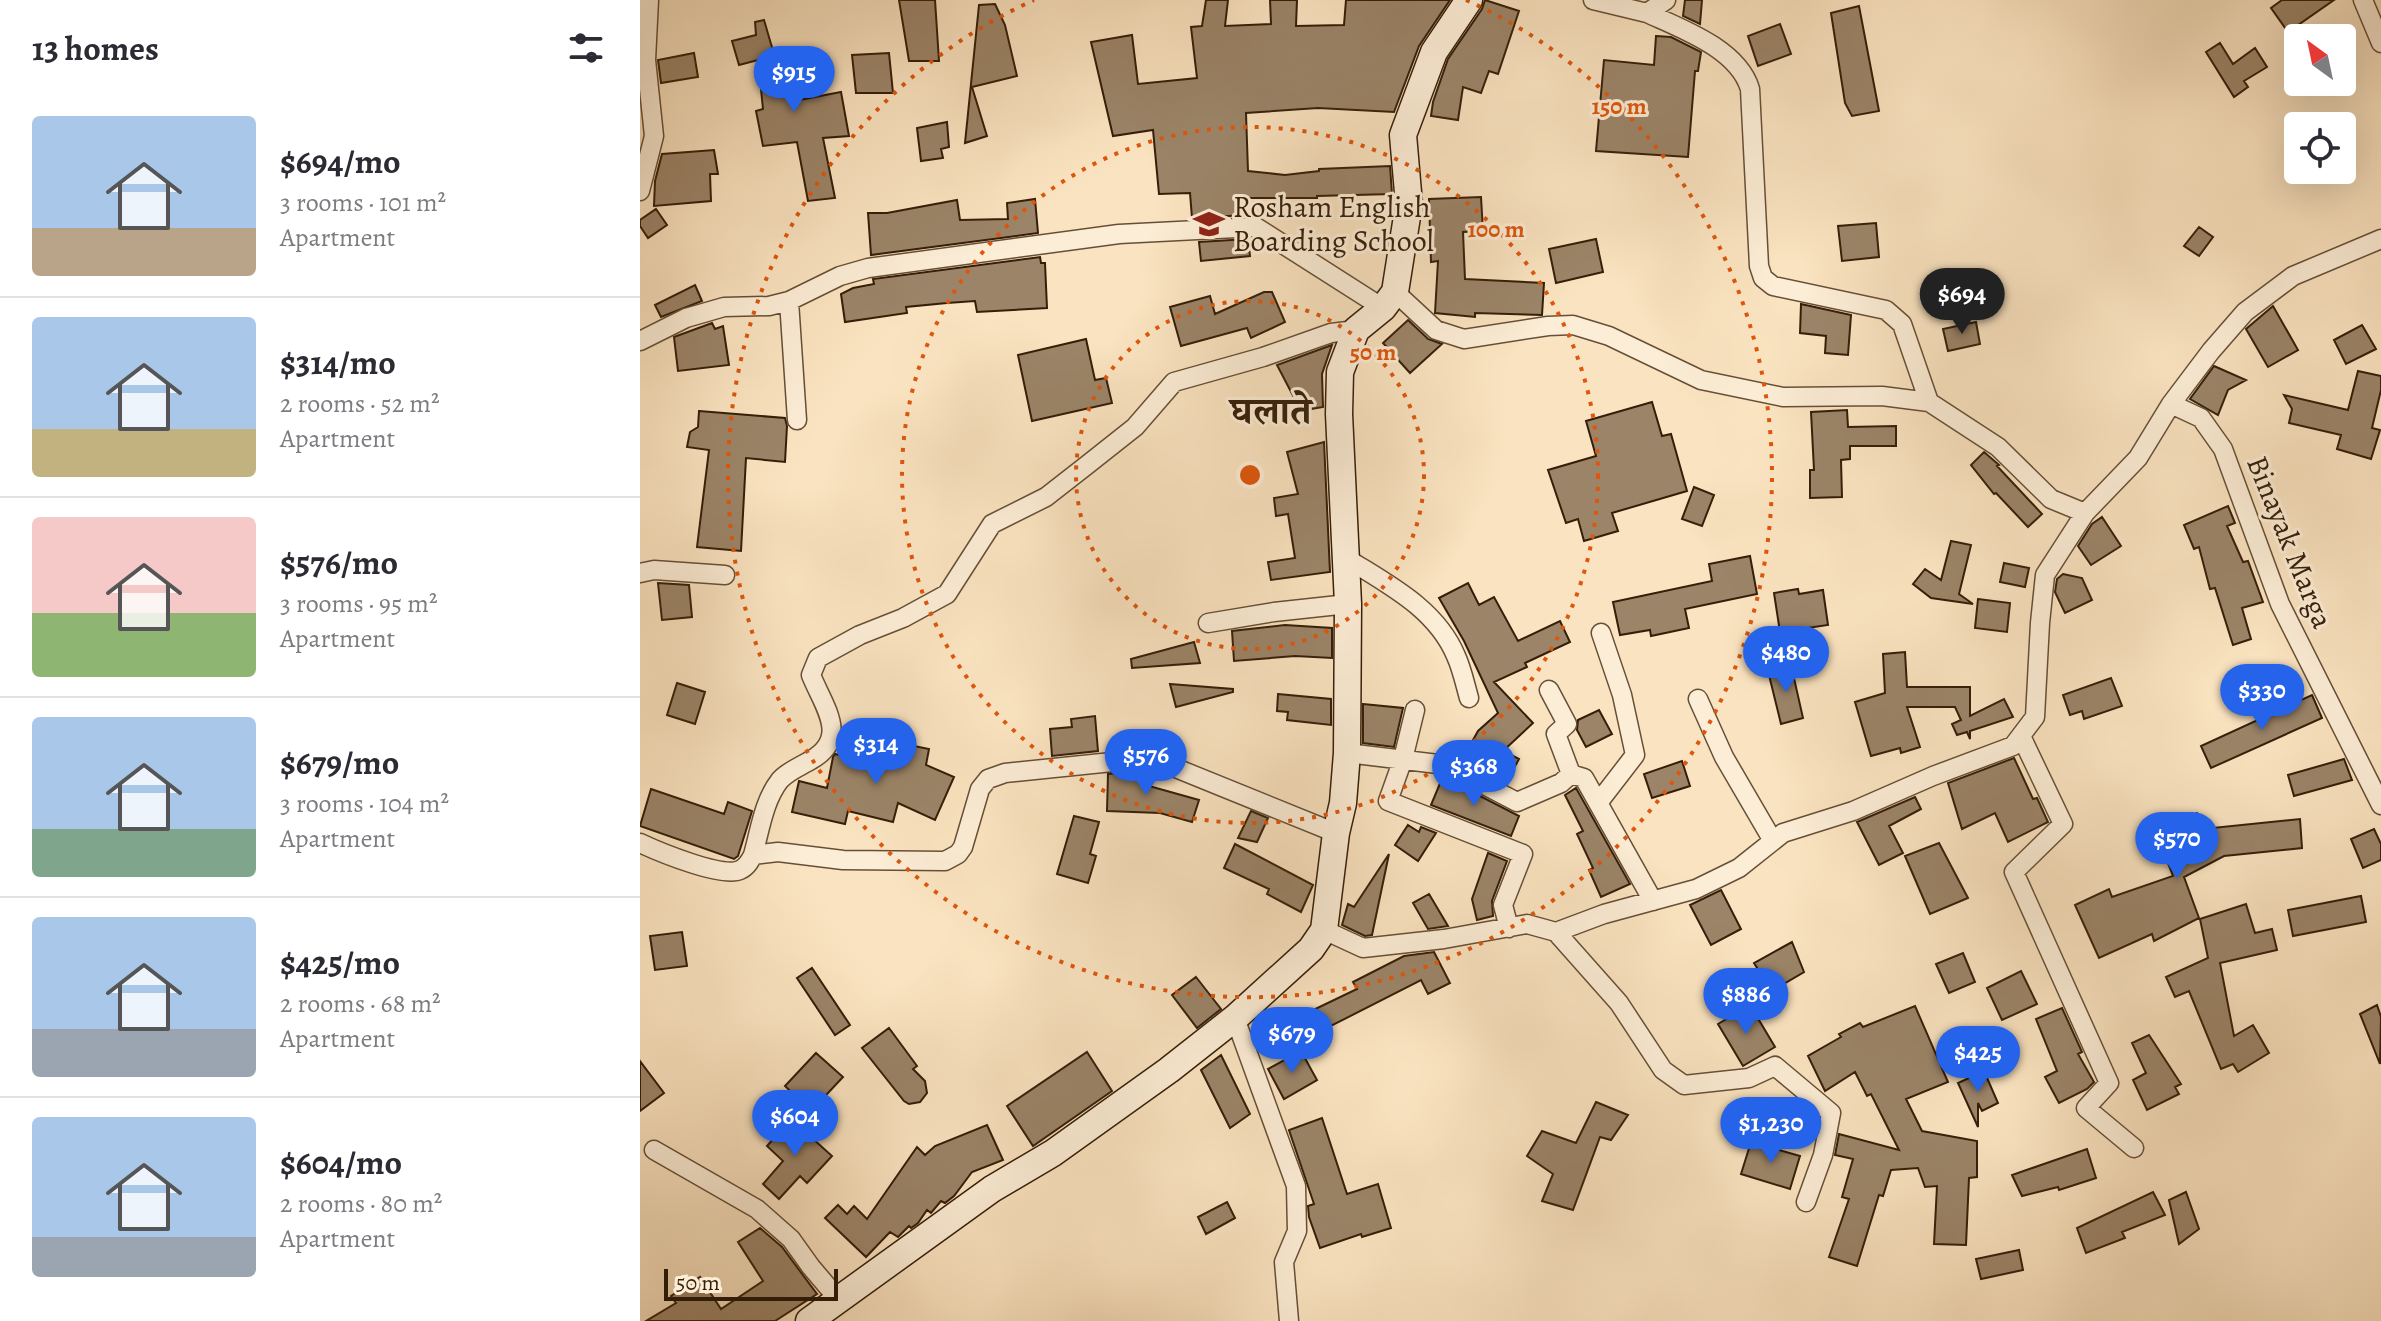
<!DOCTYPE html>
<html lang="en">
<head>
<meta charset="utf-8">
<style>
  body { margin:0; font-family:Alegreya,"Noto Serif Devanagari",serif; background:#f7f7f7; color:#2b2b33; height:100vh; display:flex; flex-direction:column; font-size:30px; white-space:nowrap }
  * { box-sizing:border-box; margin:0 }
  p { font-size:26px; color:#7c7c81 }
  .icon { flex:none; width:44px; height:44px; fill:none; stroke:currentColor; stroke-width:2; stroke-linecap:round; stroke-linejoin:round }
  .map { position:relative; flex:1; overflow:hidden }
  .details { display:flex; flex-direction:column; background:#fff; width:640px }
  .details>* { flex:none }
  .needle { width:52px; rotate:327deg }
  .fabs { position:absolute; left:1644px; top:24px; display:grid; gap:16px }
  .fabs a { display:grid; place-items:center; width:72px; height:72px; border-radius:8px; background:#fff; box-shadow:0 8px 32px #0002; font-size:40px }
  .scale { position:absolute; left:24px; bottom:20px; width:174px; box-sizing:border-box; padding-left:8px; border:4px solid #351e08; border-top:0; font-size:22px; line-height:28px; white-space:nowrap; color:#351e08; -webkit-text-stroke:6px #fcedd6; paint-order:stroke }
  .price { position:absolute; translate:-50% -68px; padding:0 18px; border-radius:28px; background:#2563eb; color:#fff; font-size:26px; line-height:52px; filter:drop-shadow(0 2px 4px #0008) }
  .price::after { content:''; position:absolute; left:50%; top:48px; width:24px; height:18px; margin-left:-12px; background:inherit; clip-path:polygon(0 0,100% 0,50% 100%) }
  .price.active { background:#222; color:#fff }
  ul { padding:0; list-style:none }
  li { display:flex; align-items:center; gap:24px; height:200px; padding:0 32px }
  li+li { border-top:2px solid #e1e1e2 }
  li span { display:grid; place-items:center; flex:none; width:224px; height:160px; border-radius:8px; color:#555 }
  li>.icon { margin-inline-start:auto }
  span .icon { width:96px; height:96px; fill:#fffc; stroke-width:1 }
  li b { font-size:34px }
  h2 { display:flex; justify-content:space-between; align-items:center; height:96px; padding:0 32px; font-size:34px }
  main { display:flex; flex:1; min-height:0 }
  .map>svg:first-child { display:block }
  .building { fill:#9b8468; stroke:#351e08; stroke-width:2 }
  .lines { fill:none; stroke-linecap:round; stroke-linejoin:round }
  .street-casing { stroke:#664f36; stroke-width:21 }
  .secondary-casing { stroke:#351e08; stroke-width:29 }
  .street { stroke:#fcedd6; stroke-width:18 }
  .secondary { stroke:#fcedd6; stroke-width:26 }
  .ring { fill:none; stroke:#df560c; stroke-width:4; stroke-dasharray:4 8 }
  .labels { text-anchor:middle; stroke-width:6; stroke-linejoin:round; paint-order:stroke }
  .poi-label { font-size:30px; fill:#351e08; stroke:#fcedd6; text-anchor:start }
  .street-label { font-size:30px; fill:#351e08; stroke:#fcedd6 }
  .district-label { font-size:38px; font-weight:bold; fill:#351e08; stroke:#fcedd6 }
  .centre { fill:#df560c; stroke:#fcedd6; stroke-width:4 }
  .ring-label { font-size:24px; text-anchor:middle; font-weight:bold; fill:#df560c; stroke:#fcedd6; stroke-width:6; stroke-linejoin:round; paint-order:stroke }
</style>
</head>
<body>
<main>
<section class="details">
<h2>13 homes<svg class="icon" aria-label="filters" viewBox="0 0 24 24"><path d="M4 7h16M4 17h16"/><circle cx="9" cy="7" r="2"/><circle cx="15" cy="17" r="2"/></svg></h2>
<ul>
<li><span style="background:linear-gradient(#a9c7e8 70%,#b9a48a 0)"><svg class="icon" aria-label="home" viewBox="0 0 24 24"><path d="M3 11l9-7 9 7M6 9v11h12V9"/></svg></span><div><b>$694/mo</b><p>3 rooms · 101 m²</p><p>Apartment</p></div></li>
<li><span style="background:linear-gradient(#a9c7e8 70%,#c2b280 0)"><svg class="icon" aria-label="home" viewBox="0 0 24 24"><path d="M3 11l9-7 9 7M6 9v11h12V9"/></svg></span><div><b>$314/mo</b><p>2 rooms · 52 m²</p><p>Apartment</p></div></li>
<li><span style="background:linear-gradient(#f6c9c9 60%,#8fb573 0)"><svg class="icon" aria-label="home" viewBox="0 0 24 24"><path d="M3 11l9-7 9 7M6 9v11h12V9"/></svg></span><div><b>$576/mo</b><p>3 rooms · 95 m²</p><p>Apartment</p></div></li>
<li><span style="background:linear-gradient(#a9c7e8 70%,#7fa58c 0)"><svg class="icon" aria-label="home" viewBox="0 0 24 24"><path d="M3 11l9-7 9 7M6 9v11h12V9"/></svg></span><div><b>$679/mo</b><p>3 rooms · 104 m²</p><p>Apartment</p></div></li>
<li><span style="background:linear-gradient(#a9c7e8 70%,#9aa5b1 0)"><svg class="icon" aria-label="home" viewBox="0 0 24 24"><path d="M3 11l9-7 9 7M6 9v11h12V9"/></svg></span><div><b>$425/mo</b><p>2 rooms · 68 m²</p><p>Apartment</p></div></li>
<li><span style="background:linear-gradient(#a9c7e8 75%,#9aa5b1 0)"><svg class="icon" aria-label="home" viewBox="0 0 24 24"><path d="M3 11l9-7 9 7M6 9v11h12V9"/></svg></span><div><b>$604/mo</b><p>2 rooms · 80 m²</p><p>Apartment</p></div></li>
</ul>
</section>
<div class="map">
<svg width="1741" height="1321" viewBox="0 0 1741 1321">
  <rect width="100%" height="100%" fill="#fae3c0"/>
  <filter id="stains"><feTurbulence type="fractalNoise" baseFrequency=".0025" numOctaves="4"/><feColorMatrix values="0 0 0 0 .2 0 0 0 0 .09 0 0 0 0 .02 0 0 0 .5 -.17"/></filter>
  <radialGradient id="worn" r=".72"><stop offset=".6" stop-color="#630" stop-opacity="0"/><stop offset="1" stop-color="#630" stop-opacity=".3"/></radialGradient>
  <path class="building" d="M259 0H295L299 61H269Z
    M566 0H588L585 26 631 24 630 0H657L656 26 704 25 706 0H810L779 46 754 112 678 108 606 113 608 171 645 175 679 171V169L750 166 752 194 677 196V198H606L607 215 552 218 550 193 519 194 513 130 473 136 451 42 492 35 498 84 557 78 551 27 562 26Z
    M845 0 879 11 858 74 849 71 841 93 823 87 818 120 791 116 793 102 808 59 842 9Z
    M1045 0H1062L1060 24 1043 16Z
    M1642 0H1694L1648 32 1631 8Z
    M355 4 365 25 377 76 332 87 347 136 325 143 339 5Z
    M1219 6 1239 111 1212 116 1205 103 1191 13Z
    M124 20 136 61 148 60 154 101 201 92 209 136 183 138 195 198 168 201 157 142 123 146 116 111 123 109 118 60 99 65 92 41 116 35 115 22Z
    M1140 24 1151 54 1118 66 1108 36Z
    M1016 36 1031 37 1061 52 1058 71H1055L1048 157 956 151 964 60 1014 65Z
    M1580 43 1593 64 1615 48 1627 67 1604 81 1608 87 1594 97 1566 52Z
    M54 53 58 77 21 83 18 60Z
    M249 53 253 93H216L212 55Z
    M307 122 309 147 301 149 303 158 281 161 277 128Z
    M74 150 78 174H70L71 201 14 206 15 181 22 154Z
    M841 197 843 231 823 232 825 279 904 283 902 315 835 313V317L795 313 798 261 791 262 789 199Z
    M395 199 398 233 231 255 228 213H247L317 200 320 220 368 219 367 203Z
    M16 209 27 225 8 238 0 226V220Z
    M1236 223 1239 257 1202 261 1198 226Z
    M1559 227 1573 237 1559 256 1544 246Z
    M608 239 610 256 561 261 559 242Z
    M956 239 963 272 916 283 909 249Z
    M400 257 401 263H405L407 308 337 312 335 301 307 303 266 307 267 313 205 322 201 294 213 288 234 284 233 279Z
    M55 285 62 301 21 317 15 305Z
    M624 292H632L645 322 611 338 607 328 541 346 530 307 570 296 575 314Z
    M1161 304 1211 315 1208 355 1185 353 1186 336 1160 333Z
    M1633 306 1658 350 1628 367 1606 329Z
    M768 320 788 339 802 344 770 373 743 343Z
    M1336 322 1340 344 1308 351 1303 329Z
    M72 323 75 329 83 326 89 365 38 371 34 337Z
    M1722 325 1736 349 1706 364 1694 340Z
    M446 339 455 380 466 378 472 403 392 421 378 355Z
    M692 345 682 374 683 407 661 411 637 365Z
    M1574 366 1606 380 1588 390 1578 415 1550 399Z
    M1718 371 1741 376V390L1732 428 1740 430 1731 459 1697 449 1701 435 1649 423 1652 409 1644 395 1708 410Z
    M1012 402 1022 436 1031 434 1047 491 972 513 978 531 944 541 938 519 926 523 908 470 956 456 946 421Z
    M1207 410 1208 427 1256 426V446H1210V459L1201 460 1202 497 1170 498V470H1174L1171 412Z
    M59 411 145 418 147 426 145 462 106 458 101 551 57 547 69 450 47 447 50 432 58 427Z
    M684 442 690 572 631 580 628 562 655 558 648 514 636 516 634 498 658 494 647 452Z
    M1344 452 1359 465 1357 466 1402 514 1388 527 1356 493 1354 494 1331 465Z
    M1054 487 1074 495 1062 526 1042 519Z
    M1588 506 1595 523 1587 526 1603 562 1608 561 1623 602 1602 608 1611 639 1593 645 1575 588 1570 589 1559 547 1554 549 1544 525Z
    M1462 517 1481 546 1451 565 1438 546 1452 524Z
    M1311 541 1331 545 1319 594 1333 604 1291 598 1273 584 1285 569 1301 580Z
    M1110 556 1117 594 1045 609 1049 628 1011 636 1010 630 980 635 973 602 1072 581 1069 564Z
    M1364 563 1389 568 1385 587 1360 582Z
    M1423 574 1442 578 1452 600 1425 613 1415 592 1417 579Z
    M18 583 49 585 52 617 22 620Z
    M828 583 839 605 854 597 878 641 920 621 930 642 885 663 887 667 854 682 893 723 863 751 879 759 866 783 822 760 838 731 858 713 824 641 799 598Z
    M1158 589 1159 594 1183 590 1188 625 1140 632 1134 593Z
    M1338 599 1370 603 1367 632 1335 628Z
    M645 625 692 628V658L655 656 594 661 592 631Z
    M554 642 560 663 492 668 491 659Z
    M1265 652 1267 687H1330V716L1364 699 1373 717 1330 731V739L1327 732 1317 735 1312 724 1321 720 1315 707H1267L1280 747 1261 753 1260 748 1231 756 1215 702 1245 693 1243 654Z
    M1151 665 1163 718 1141 724 1128 671Z
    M1471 678 1482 706 1444 719 1442 711 1430 715 1423 695Z
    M37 683 65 692 55 724 27 715Z
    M530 684 593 689V692L536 707Z
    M638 694 691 699V725L647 720 648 712 637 711Z
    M1672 695 1682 718 1571 768 1561 746Z
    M723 704 763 708 754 747 723 743Z
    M959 710 972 734 946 747 937 730 938 720Z
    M455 716 458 751 412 756 410 729 432 727 431 719Z
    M259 743 289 749 286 765 314 777 295 820 258 803 253 822 208 811 205 824 152 812 159 781 187 788 193 757 195 754 203 756 206 744 256 754Z
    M1374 758 1393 799 1397 798 1408 822 1368 842 1355 813 1322 829 1308 783Z
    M1704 759 1712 780 1654 796 1648 775Z
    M1042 761 1050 786 1012 798 1004 774Z
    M509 770V786L559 800 552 822 520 813 467 811 468 774Z
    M801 781 809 784 811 781 879 816 871 836 791 805Z
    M936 788 990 884 961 897 949 870 953 868 937 834 943 831 925 795Z
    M11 789 84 814 88 802 112 811 98 856 94 859 0 826Z
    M1275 797 1281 809 1249 826 1263 853 1239 865 1217 822Z
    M611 811 628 818 617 842 598 838Z
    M1557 813 1563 829 1660 819 1662 848 1584 856 1544 877 1559 918 1514 941 1512 934 1459 958 1435 905 1469 889 1472 897 1533 876 1515 830Z
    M434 816 459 822 450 854 456 856 448 883 417 874Z
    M768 825 779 832 781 827 796 833 778 861 755 845Z
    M1734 829 1741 844V860L1723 868 1711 839Z
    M1299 843 1328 898 1290 914 1265 856Z
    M595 844 673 885 661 912 627 894 629 889 584 868Z
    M848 853 867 861 852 901 853 916 837 920 832 899Z
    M749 854 732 935 725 936 702 925 708 904 714 907Z
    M1081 890 1101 929 1071 945 1050 905Z
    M789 894 808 926 788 929 773 903Z
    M1721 896 1726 922 1653 936 1648 910Z
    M1606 904 1615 933 1632 929 1637 950 1580 963 1594 1036 1613 1025 1629 1053 1598 1072 1593 1064 1581 1069 1549 991 1535 997 1526 977 1568 958 1560 919Z
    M42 932 47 966 15 970 10 936Z
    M1152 942 1164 972 1132 991 1114 963Z
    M794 952 810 983 788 994 781 980 679 1032 669 1012 717 989 713 982 764 956Z
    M1323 953 1335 982 1309 993 1296 964Z
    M172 968 210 1025 195 1035 157 978Z
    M1381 971 1397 1004 1362 1020 1347 988Z
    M556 977 581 1009 557 1028 532 995Z
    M1110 1005 1135 1047 1103 1066 1078 1024Z
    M1737 1005 1741 1017 1740 1064 1720 1014Z
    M1275 1006 1308 1082 1266 1099 1282 1131 1337 1141V1177L1329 1178 1326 1245 1294 1244 1297 1186 1285 1187 1278 1168 1251 1170 1243 1196 1239 1195 1217 1266 1189 1257 1209 1199 1202 1197 1213 1159 1195 1155 1199 1134 1259 1150 1231 1094 1227 1096 1215 1072 1185 1091 1168 1056 1201 1037 1199 1034 1220 1023 1223 1027Z
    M1422 1008 1442 1052 1438 1054 1454 1082 1447 1089 1419 1103 1405 1077 1417 1071 1396 1019Z
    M249 1028 277 1066 273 1069 285 1081 287 1093 280 1102 269 1104 264 1101 222 1048Z
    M1509 1035 1541 1084 1535 1087 1539 1094 1507 1110 1493 1080 1506 1073 1492 1043Z
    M661 1051 677 1080 644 1099 628 1069Z
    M447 1052 472 1091 393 1146 367 1106Z
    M176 1053 203 1077 171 1111 145 1086Z
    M581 1055 610 1114 590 1128 561 1070Z
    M0 1061 24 1093 0 1111Z
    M1344 1071 1358 1103 1342 1111 1338 1103V1127L1318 1083Z
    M956 1102 988 1115 971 1140 960 1137 933 1210 902 1201 913 1174 887 1156 902 1131 936 1143Z
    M682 1118 707 1194 738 1184 751 1228 722 1237 721 1234 680 1248 669 1217 668 1206 674 1204 649 1130Z
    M151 1119 192 1156 167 1183 160 1176 139 1199 123 1184 143 1161 127 1146Z
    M347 1125 363 1160 332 1172 314 1196 305 1203 301 1201 291 1213 287 1210 278 1223 271 1228 269 1226 258 1237 250 1232 226 1257 185 1218 198 1205 207 1214 214 1206 227 1219 277 1147 285 1155 295 1146Z
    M1111 1142 1160 1156 1150 1189 1101 1174Z
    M1447 1149 1456 1178 1419 1190 1418 1187 1382 1196 1372 1175Z
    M1513 1192 1525 1215 1482 1232 1485 1238 1446 1253 1437 1228Z
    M1546 1192 1559 1229 1539 1244 1529 1200Z
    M587 1202 595 1218 566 1234 558 1217Z
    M120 1228 142 1247 177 1294 135 1321H6L36 1303 31 1296 60 1277 81 1309 123 1281 98 1242Z
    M1379 1250 1383 1270 1341 1279 1336 1259Z"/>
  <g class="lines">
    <defs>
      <path id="street" d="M953 0 1007 13 1026 0
        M1723 0 1741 43
        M1007 13C1042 29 1098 49 1110 89L1119 266 1123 278 1133 286 1246 310 1262 324 1289 402 1358 447 1411 499 1445 513
        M0 191 14 136 6 60 9 0
        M755 292 796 330 824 339 908 326 933 325 969 336 1061 380 1143 397 1242 396 1289 402
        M149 301 157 420
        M0 341 46 318 84 307 129 306 149 301 200 276 228 268 479 234 616 227 743 308
        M1531 404 1561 418 1583 449 1640 604 1741 805
        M706 558C747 584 796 608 816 656 822 669 825 684 829 698
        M0 573 14 570 85 575
        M568 623 634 612 708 604
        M909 690 927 724 916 734 931 774 944 778 1013 901
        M1058 699 1084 757 1133 841
        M775 710 763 759 748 801 883 854 863 905 869 928
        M1381 736 1423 824 1374 872 1469 1083 1446 1108 1494 1148
        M707 753 806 765 877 802 921 783 931 774
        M958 803 995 755 982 695 961 633
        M0 843C19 852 82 878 100 870 107 867 110 861 113 855 120 830 124 800 140 780 148 771 161 766 171 760 210 738 184 707 171 675L178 658 220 635 263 618 307 594 352 524 406 497 447 465 495 427 534 382 623 357 691 333 716 330
        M113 855 138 852 203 860 305 861 318 854 323 847 340 789 348 779 365 773 511 758 696 833
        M684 930 723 948 804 939 887 924 916 932 964 914 1056 889 1099 868 1143 833 1213 811 1293 776 1373 746 1395 717 1400 623 1405 575 1445 513 1498 458 1531 404 1571 351 1605 312 1653 276 1741 239
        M916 932 979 1003 1023 1070 1044 1085 1109 1078 1135 1066 1191 1113 1183 1155 1166 1202
        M595 1018 656 1186 657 1231 644 1262 649 1321
        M14 1150 117 1209 151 1239 171 1267 199 1300"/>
      <path id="secondary" d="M169 1321 352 1189 413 1153 529 1070 595 1018 671 949 684 930 696 833 703 803 707 753 708 604 699 414 700 372 716 330 743 308 755 292 769 204 763 135 794 52 829 0"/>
    </defs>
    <use href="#street" class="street-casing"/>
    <use href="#secondary" class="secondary-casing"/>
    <use href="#street" class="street"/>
    <use href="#secondary" class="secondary"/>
  </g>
  <g class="ring">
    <circle cx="610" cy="475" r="174"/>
    <circle cx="610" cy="475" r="348"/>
    <path d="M826 0A522 522 0 1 1 394 0"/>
  </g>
  <defs>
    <symbol id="school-bare" viewBox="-9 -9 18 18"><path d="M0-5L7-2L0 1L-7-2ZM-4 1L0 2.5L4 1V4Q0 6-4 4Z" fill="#8f2418" stroke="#fcedd6" stroke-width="2.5" paint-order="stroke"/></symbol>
  </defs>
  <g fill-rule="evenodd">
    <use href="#school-bare" x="547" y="202" width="44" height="44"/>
  </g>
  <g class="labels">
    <g class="poi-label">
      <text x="593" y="217">Rosham English<tspan x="593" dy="34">Boarding School</tspan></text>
    </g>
    <g class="street-label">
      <text transform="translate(1650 542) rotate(68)" y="10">Binayak Marga</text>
    </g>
    <g class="district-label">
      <text x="631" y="424">घलाते</text>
    </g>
  </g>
  <circle cx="610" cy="475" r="12" class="centre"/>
  <g class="ring-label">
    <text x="979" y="114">150 m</text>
    <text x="856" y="237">100 m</text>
    <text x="733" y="360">50 m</text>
  </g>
  <rect width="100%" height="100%" filter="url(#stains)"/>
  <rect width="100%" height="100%" fill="url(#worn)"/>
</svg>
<div class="fabs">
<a><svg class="needle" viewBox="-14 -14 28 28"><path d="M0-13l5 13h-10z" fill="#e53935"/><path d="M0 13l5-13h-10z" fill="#7c7c81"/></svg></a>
<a><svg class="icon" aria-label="locate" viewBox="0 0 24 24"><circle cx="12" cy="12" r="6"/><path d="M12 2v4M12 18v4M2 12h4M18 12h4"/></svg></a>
</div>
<div class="scale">50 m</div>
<b class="price" style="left:154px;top:114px">$915</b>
<b class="price active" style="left:1322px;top:336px">$694</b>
<b class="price" style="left:1146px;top:694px">$480</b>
<b class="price" style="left:1622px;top:732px">$330</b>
<b class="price" style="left:236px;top:786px">$314</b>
<b class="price" style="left:506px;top:797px">$576</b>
<b class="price" style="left:834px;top:808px">$368</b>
<b class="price" style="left:1537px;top:880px">$570</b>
<b class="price" style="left:1106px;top:1036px">$886</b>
<b class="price" style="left:652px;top:1075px">$679</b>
<b class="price" style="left:1338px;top:1094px">$425</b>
<b class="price" style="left:155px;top:1158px">$604</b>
<b class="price" style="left:1131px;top:1165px">$1,230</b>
</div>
</main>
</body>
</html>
